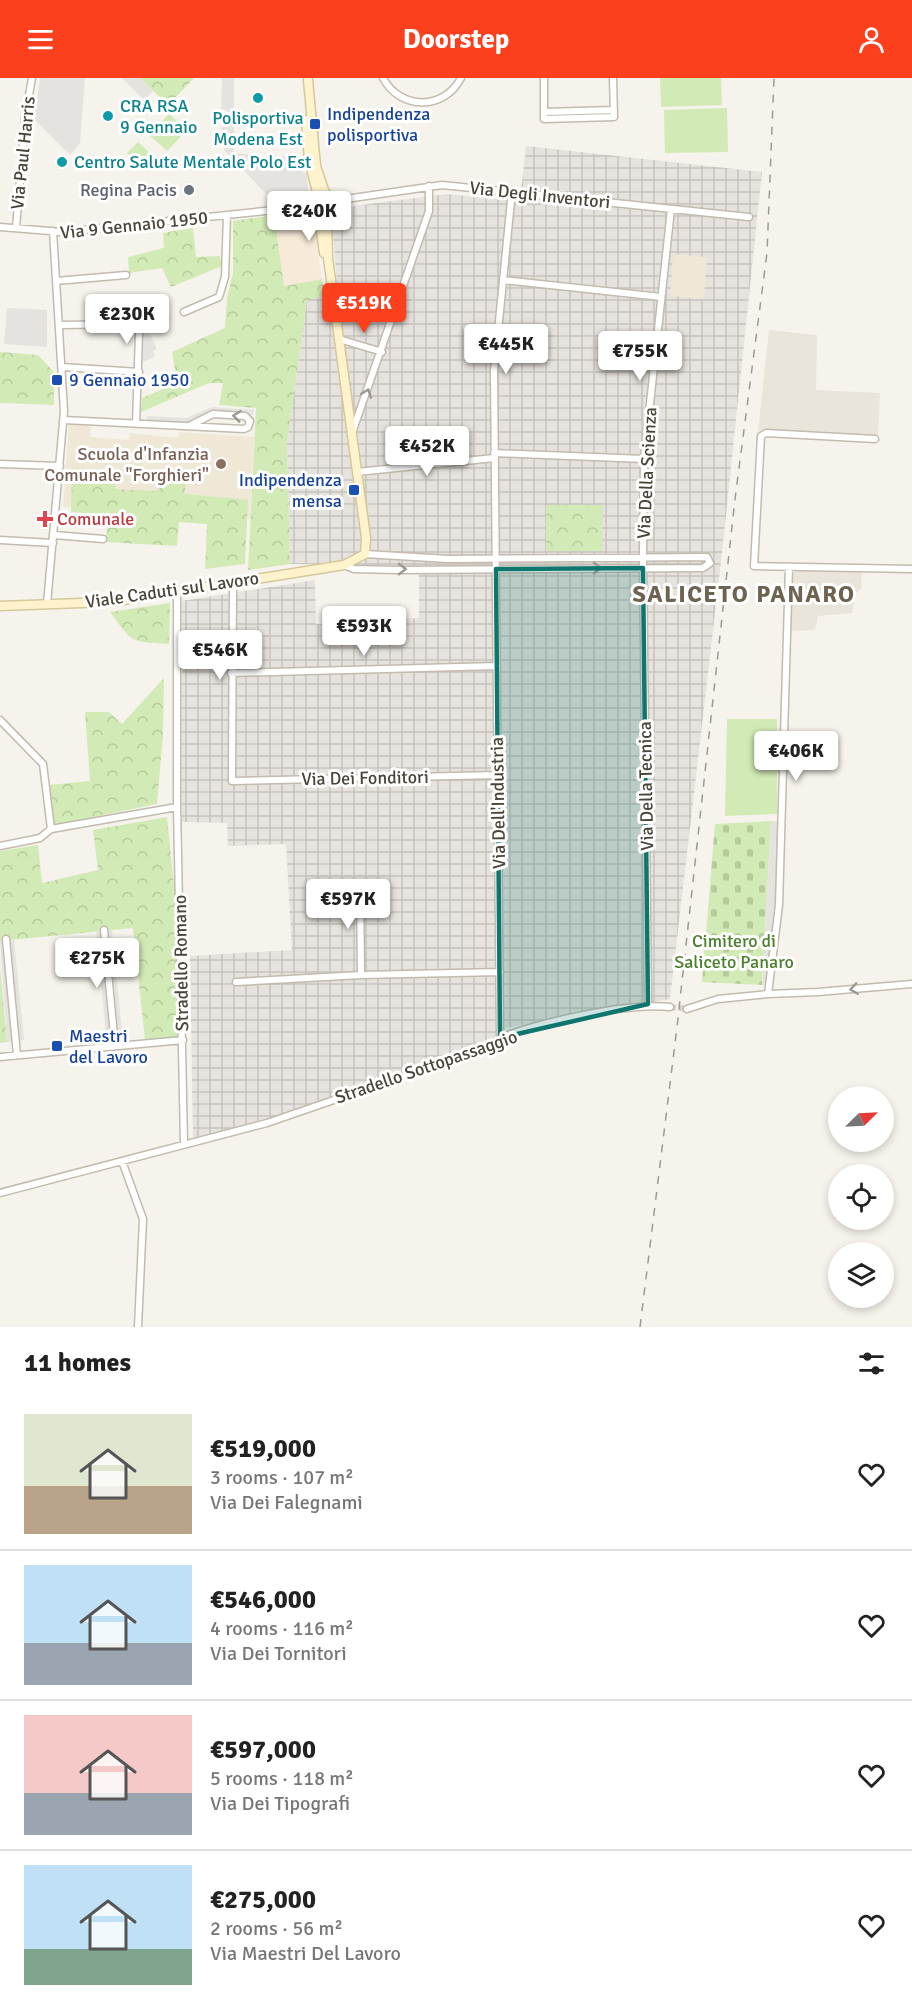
<!DOCTYPE html>
<html lang="en">
<head>
<meta charset="utf-8">
<style>
  body { margin:0; font-family:Signika,sans-serif; background:#f2f2f2; color:#222; height:100vh; display:flex; flex-direction:column; font-size:22px; white-space:nowrap }
  * { box-sizing:border-box; margin:0 }
  p { font-size:20px; color:#767676 }
  .icon { flex:none; width:33px; height:33px; fill:none; stroke:currentColor; stroke-width:2; stroke-linecap:round; stroke-linejoin:round }
  .map { position:relative; height:1249px; overflow:hidden }
  .details { display:flex; flex-direction:column; background:#fff; flex:1 }
  .details>* { flex:none }
  .needle { width:39px; rotate:66deg }
  .controls { position:absolute; left:828px; top:1008px; display:grid; gap:12px }
  .controls a { display:grid; place-items:center; width:66px; height:66px; border-radius:50%; background:#fff; box-shadow:0 3px 9px #0003; font-size:30px }
  .price { position:absolute; translate:-50% -51px; padding:0 14px; border-radius:6px; background:#fff; color:#222; font-size:20px; line-height:39px; filter:drop-shadow(0 2px 3px #0008) }
  .price::after { content:''; position:absolute; left:50%; top:36px; width:18px; height:14px; margin-left:-9px; background:inherit; clip-path:polygon(0 0,100% 0,50% 100%) }
  .price.current { background:#fc3f1d; color:#fff }
  ul { padding:0; list-style:none }
  li { display:flex; align-items:center; gap:18px; height:150px; padding:0 24px }
  li+li { border-top:2px solid #e0e0e0 }
  li span { display:grid; place-items:center; flex:none; width:168px; height:120px; border-radius:0px; color:#555 }
  li>.icon { margin-inline-start:auto }
  span .icon { width:72px; height:72px; fill:#fffc; stroke-width:1 }
  li b { font-size:26px }
  h2 { display:flex; justify-content:space-between; align-items:center; height:72px; padding:0 24px; font-size:26px }
  header { display:flex; justify-content:space-between; align-items:center; height:78px; padding:0 24px; background:#fc3f1d; color:#fff; font-size:27px; font-weight:700 }
  .map>svg:first-child { display:block }
  .residential { fill:#eae5da }
  .commercial { fill:#f7ead8 }
  .industrial { fill:url(#industrial-grid) }
  .education { fill:#efe8d6 }
  .grass { fill:#d2eab5 }
  .cemetery { fill:url(#cemetery-stones) }
  .park { fill:url(#park-crowns) }
  .parking { fill:#e5e3e0 }
  .lines { fill:none; stroke-linecap:round; stroke-linejoin:round }
  .street-tunnel { stroke:#d4d0c8; stroke-width:6; stroke-dasharray:6 3; stroke-linecap:butt }
  .street-casing { stroke:#c2bbae; stroke-width:9 }
  .secondary-casing { stroke:#d6c79b; stroke-width:11 }
  .street { stroke:#fff; stroke-width:6 }
  .secondary { stroke:#fff3cd; stroke-width:8 }
  .rail { stroke:#9a9a9a; stroke-width:1.5; stroke-dasharray:8 8; stroke-linecap:butt }
  .oneway { stroke:#9c9892 }
  .marked { fill:#0f766e; fill-opacity:0.2; stroke:#0f766e; stroke-width:4.5; stroke-linejoin:round }
  .culture-dot { fill:#0f9aa8; stroke:#fff; stroke-width:2 }
  .transit-dot { fill:#1a4fb4; stroke:#fff; stroke-width:2 }
  .worship-dot { fill:#6b7280; stroke:#fff; stroke-width:2 }
  .education-dot { fill:#8d6e63; stroke:#fff; stroke-width:2 }
  .health-dot { fill:#e0444e; stroke:#fff; stroke-width:2 }
  .labels { text-anchor:middle; stroke-width:6; stroke-linejoin:round; paint-order:stroke }
  .culture-label { font-size:18px; fill:#0d838f; stroke:#fff; text-anchor:start }
  .transit-label { font-size:18px; fill:#164399; stroke:#fff; text-anchor:start }
  .street-label { font-size:18px; fill:#4b4439; stroke:#fff }
  .worship-label { font-size:18px; fill:#5b616d; stroke:#fff; text-anchor:end }
  .education-label { font-size:18px; fill:#785e54; stroke:#fff; text-anchor:end }
  .health-label { font-size:18px; fill:#be3a42; stroke:#fff; text-anchor:start }
  .park-label { font-size:18px; fill:#4a7f2a; stroke:#fff }
  .district-label { font-size:24px; font-weight:bold; letter-spacing:1.5px; fill:#6e6250; stroke:#fff }
</style>
</head>
<body>
<header><svg class="icon" aria-label="menu" viewBox="0 0 24 24"><path d="M4 6h16M4 12h16M4 18h16"/></svg>Doorstep<svg class="icon" aria-label="person" viewBox="0 0 24 24"><circle cx="12" cy="8" r="4"/><path d="M4 21q1-7 8-7t8 7"/></svg></header>
<div class="map">
<svg width="912" height="1249" viewBox="0 0 912 1249">
  <defs>
    <pattern id="industrial-grid" width="8" height="8" patternUnits="userSpaceOnUse" patternTransform="scale(1.5)"><rect width="8" height="8" fill="#e6e2dd"/><path d="M0 4h8M4 0v8" fill="none" stroke="#c7c3be"/></pattern>
    <pattern id="cemetery-stones" width="16" height="16" patternUnits="userSpaceOnUse" patternTransform="scale(1.5)"><rect width="16" height="16" fill="#d2eab5"/><path d="M2 7V4a2 2 0 0 1 4 0v3zM10 15v-3a2 2 0 0 1 4 0v3z" fill="#b6ca9c"/></pattern>
    <pattern id="park-crowns" width="20" height="18" patternUnits="userSpaceOnUse" patternTransform="scale(1.5)"><rect width="20" height="18" fill="#d2eab5"/><path d="M2 6a3 3 0 1 1 6 0M12 15a3 3 0 1 1 6 0" fill="none" stroke="#b6ca9c"/></pattern>
  </defs>
  <rect width="100%" height="100%" fill="#f6f3ec"/>
  <path class="residential" d="M769 252 817 257 816 312 880 315 878 358 758 353Z
    M794 492H862L861 510 855 517 852 535 818 538 815 552 790 553Z"/>
  <path class="commercial" d="M311 133 322 201 284 208 274 137Z"/>
  <path class="industrial" d="M526 68 762 94 722 475 670 921 506 950 488 964 285 1036 193 1060 190 878 292 872 286 766 228 768 227 745 182 744V523L315 502 316 546 419 540V488L290 486 287 365 307 221 338 216 332 145 345 129 447 116 520 123Z"/>
  <path class="education" d="M673 176 707 179 704 221 670 218Z
    M69 346 91 348 90 359 129 362 130 355 178 360 179 354 254 359 250 441 63 429Z"/>
  <path class="grass" d="M660 0H721L722 27 661 29Z
    M727 30 728 74 665 75 664 32Z
    M169 36 187 52 167 73 149 57Z
    M138 64 158 83 147 94 127 75Z
    M727 641H777V736L725 738Z"/>
  <path class="cemetery" d="M771 743 762 907 702 904 715 746Z"/>
  <path class="park" d="M140 0H194L168 27Z
    M274 137 284 208 322 201 325 218 307 222 287 365 290 486 248 492 256 330 219 327 223 305H209L141 334 142 320 177 305 172 274 225 250 227 219 233 196V143Z
    M193 150 196 179 220 178 222 188 171 209 162 190 129 195 128 179 164 170 163 155Z
    M0 274 38 277 54 294V327L0 325Z
    M72 390 117 393 115 411 155 413 186 394 185 416 248 422 245 486 205 491 207 446 179 444 177 468 106 464 108 437 71 434Z
    M546 427H603L602 473H546Z
    M170 525 169 566C130 563 133 566 110 534Z
    M164 600 163 657 157 726 54 747 49 707 90 703 85 634H109L122 646Z
    M167 739 175 817 179 956 176 959 145 962 133 850 0 863V773L38 767 42 805 98 792 93 752Z
    M0 888 7 964 0 965Z"/>
  <path class="parking" d="M40 0H85L80 65 70 77 34 41Z
    M122 0H140L153 13 144 22Z
    M222 0H234V75L247 76 249 78H299L305 85 303 95H307L308 123 276 126 224 72 221 49 228 48 227 32 221 31Z
    M162 220 171 242 148 252 157 271 153 273 155 278 143 284 141 245 135 232Z
    M7 230 47 232V269L4 266Z
    M212 329 254 332 253 337 211 334 186 345 147 343V338L187 340Z
    M771 743H781L777 825 767 907H762Z
    M112 852 122 955 106 956 96 853Z
    M14 862 24 962 7 964 0 863Z"/>
  <g class="lines">
    <path class="street-tunnel" d="M670 929 687 931"/>
    <defs>
      <path id="street" d="M383 0C400 32 444 33 461 0
        M544 0V41L614 39 613 0
        M544 34 614 32
        M332 123 442 107 749 139
        M0 149 63 154 313 128
        M16 150 25 40 32 0
        M503 202 661 219
        M56 203 126 197
        M184 234 219 219 225 199 227 137
        M59 247 137 246 139 255 136 346
        M339 261 382 274
        M62 289 139 294
        M64 342 244 351 248 349 250 343 245 338 213 336 191 347
        M352 355 429 133V108
        M875 361 766 355 761 358 754 488 912 491
        M494 375 644 381
        M0 386 60 388
        M357 394 494 380
        M54 457 103 461
        M0 462 53 465
        M344 487 354 491 397 492 703 490 710 485 707 479 448 481 365 476
        M233 504 232 703 498 697
        M177 513V729L184 1066
        M47 526 64 333 53 153
        M231 595 497 588
        M0 642 43 686 51 751
        M0 768 40 760 51 751 177 729
        M360 808 361 897
        M104 852 115 968
        M6 861 17 977
        M236 904 361 897 500 894
        M768 916 779 827 789 489
        M648 926 643 479 644 381 671 131
        M687 931 718 921 768 916 818 914 912 906
        M500 960 494 293 512 113
        M0 979 183 962
        M122 1083 143 1141 138 1249
        M0 1115 267 1045 488 969C493 967 498 961 502 959 543 944 628 924 670 929"/>
      <path id="secondary" d="M306 42 309 82 318 118
        M318 118 313 128 318 135 324 175
        M0 528 109 524 138 520 344 487 365 476 366 460 328 180 327 141 333 126 324 112 316 88 308 2"/>
    </defs>
    <use href="#street" class="street-casing"/>
    <use href="#secondary" class="secondary-casing"/>
    <use href="#street" class="street"/>
    <use href="#secondary" class="secondary"/>
    <path class="rail" d="M640 1249 677 949 735 421 767 175 774 0"/>
  </g>
  <defs><path id="oneway-chevron" d="M-2-3.5L2.5 0L-2 3.5" fill="none" stroke-width="1.6" stroke-linecap="round" stroke-linejoin="round" transform="scale(1.5)"/></defs>
  <g class="oneway">
    <use href="#oneway-chevron" transform="translate(367 315) rotate(-70)"/>
    <use href="#oneway-chevron" transform="translate(237 338) rotate(-173)"/>
    <use href="#oneway-chevron" transform="translate(597 490)"/>
    <use href="#oneway-chevron" transform="translate(402 491)"/>
    <use href="#oneway-chevron" transform="translate(854 911) rotate(172)"/>
  </g>
  <path class="marked" d="M643 490 648 926 500 960 496 491Z"/>
  <g class="culture-dot">
    <circle cx="258" cy="20" r="6"/>
    <circle cx="108" cy="38" r="6"/>
    <circle cx="62" cy="84" r="6"/>
  </g>
  <g class="transit-dot">
    <rect x="309" y="40" width="12" height="12" rx="3"/>
    <rect x="51" y="296" width="12" height="12" rx="3"/>
    <rect x="348" y="406" width="12" height="12" rx="3"/>
    <rect x="51" y="962" width="12" height="12" rx="3"/>
  </g>
  <circle class="worship-dot" cx="189" cy="112" r="6"/>
  <circle class="education-dot" cx="221" cy="386" r="6"/>
  <path class="health-dot" d="M42 432h6v6h6v6h-6v6h-6v-6h-6v-6h6z"/>
  <g class="labels">
    <g class="culture-label">
      <text x="120" y="34">CRA RSA<tspan x="120" dy="21">9 Gennaio</tspan></text>
      <text x="258" y="46" text-anchor="middle">Polisportiva<tspan x="258" dy="21">Modena Est</tspan></text>
      <text x="74" y="90">Centro Salute Mentale Polo Est</text>
    </g>
    <g class="transit-label">
      <text x="327" y="42">Indipendenza<tspan x="327" dy="21">polisportiva</tspan></text>
      <text x="69" y="308">9 Gennaio 1950</text>
      <text x="342" y="408" text-anchor="end">Indipendenza<tspan x="342" dy="21">mensa</tspan></text>
      <text x="69" y="964">Maestri<tspan x="69" dy="21">del Lavoro</tspan></text>
    </g>
    <g class="street-label">
      <text transform="translate(23 75) rotate(-84)" y="6">Via Paul Harris</text>
      <text transform="translate(540 117) rotate(6)" y="6">Via Degli Inventori</text>
      <text transform="translate(134 147) rotate(-6)" y="6">Via 9 Gennaio 1950</text>
      <text transform="translate(647 395) rotate(-87)" y="6">Via Della Scienza</text>
      <text transform="translate(172 512) rotate(-8)" y="6">Viale Caduti sul Lavoro</text>
      <text transform="translate(365 700) rotate(-1)" y="6">Via Dei Fonditori</text>
      <text transform="translate(646 708) rotate(-91)" y="6">Via Della Tecnica</text>
      <text transform="translate(498 725) rotate(-91)" y="6">Via Dell'Industria</text>
      <text transform="translate(181 885) rotate(-91)" y="6">Stradello Romano</text>
      <text transform="translate(426 989) rotate(-19)" y="6">Stradello Sottopassaggio</text>
    </g>
    <g class="worship-label">
      <text x="177" y="118">Regina Pacis</text>
    </g>
    <g class="education-label">
      <text x="209" y="382">Scuola d'Infanzia<tspan x="209" dy="21">Comunale "Forghieri"</tspan></text>
    </g>
    <g class="health-label">
      <text x="57" y="447">Comunale</text>
    </g>
    <g class="park-label">
      <text x="734" y="869">Cimitero di<tspan x="734" dy="21">Saliceto Panaro</tspan></text>
    </g>
    <g class="district-label">
      <text x="744" y="524">SALICETO PANARO</text>
    </g>
  </g>
</svg>
<div class="controls">
<a><svg class="needle" viewBox="-14 -14 28 28"><path d="M0-13l5 13h-10z" fill="#e53935"/><path d="M0 13l5-13h-10z" fill="#767676"/></svg></a>
<a><svg class="icon" aria-label="locate" viewBox="0 0 24 24"><circle cx="12" cy="12" r="6"/><path d="M12 2v4M12 18v4M2 12h4M18 12h4"/></svg></a>
<a><svg class="icon" aria-label="layers" viewBox="0 0 24 24"><path d="M12 4l9 5-9 5-9-5zM3 14l9 5 9-5"/></svg></a>
</div>
<b class="price" style="left:309px;top:164px">€240K</b>
<b class="price current" style="left:364px;top:256px">€519K</b>
<b class="price" style="left:127px;top:267px">€230K</b>
<b class="price" style="left:506px;top:297px">€445K</b>
<b class="price" style="left:640px;top:304px">€755K</b>
<b class="price" style="left:427px;top:399px">€452K</b>
<b class="price" style="left:364px;top:579px">€593K</b>
<b class="price" style="left:220px;top:603px">€546K</b>
<b class="price" style="left:796px;top:704px">€406K</b>
<b class="price" style="left:348px;top:852px">€597K</b>
<b class="price" style="left:97px;top:911px">€275K</b>
</div>
<section class="details">
<h2>11 homes<svg class="icon" aria-label="filters" viewBox="0 0 24 24"><path d="M4 7h16M4 17h16"/><circle cx="9" cy="7" r="2"/><circle cx="15" cy="17" r="2"/></svg></h2>
<ul>
<li><span style="background:linear-gradient(#dfe7d0 60%,#b9a48a 0)"><svg class="icon" aria-label="home" viewBox="0 0 24 24"><path d="M3 11l9-7 9 7M6 9v11h12V9"/></svg></span><div><b>€519,000</b><p>3 rooms · 107 m²</p><p>Via Dei Falegnami</p></div><svg class="icon" aria-label="heart" viewBox="0 0 24 24"><path d="M12 20l-8-8c-3-5 5-10 8-4 3-6 11-1 8 4z"/></svg></li>
<li><span style="background:linear-gradient(#bfe0f5 65%,#9aa5b1 0)"><svg class="icon" aria-label="home" viewBox="0 0 24 24"><path d="M3 11l9-7 9 7M6 9v11h12V9"/></svg></span><div><b>€546,000</b><p>4 rooms · 116 m²</p><p>Via Dei Tornitori</p></div><svg class="icon" aria-label="heart" viewBox="0 0 24 24"><path d="M12 20l-8-8c-3-5 5-10 8-4 3-6 11-1 8 4z"/></svg></li>
<li><span style="background:linear-gradient(#f6c9c9 65%,#9aa5b1 0)"><svg class="icon" aria-label="home" viewBox="0 0 24 24"><path d="M3 11l9-7 9 7M6 9v11h12V9"/></svg></span><div><b>€597,000</b><p>5 rooms · 118 m²</p><p>Via Dei Tipografi</p></div><svg class="icon" aria-label="heart" viewBox="0 0 24 24"><path d="M12 20l-8-8c-3-5 5-10 8-4 3-6 11-1 8 4z"/></svg></li>
<li><span style="background:linear-gradient(#bfe0f5 70%,#7fa58c 0)"><svg class="icon" aria-label="home" viewBox="0 0 24 24"><path d="M3 11l9-7 9 7M6 9v11h12V9"/></svg></span><div><b>€275,000</b><p>2 rooms · 56 m²</p><p>Via Maestri Del Lavoro</p></div><svg class="icon" aria-label="heart" viewBox="0 0 24 24"><path d="M12 20l-8-8c-3-5 5-10 8-4 3-6 11-1 8 4z"/></svg></li>
</ul>
</section>
</body>
</html>
